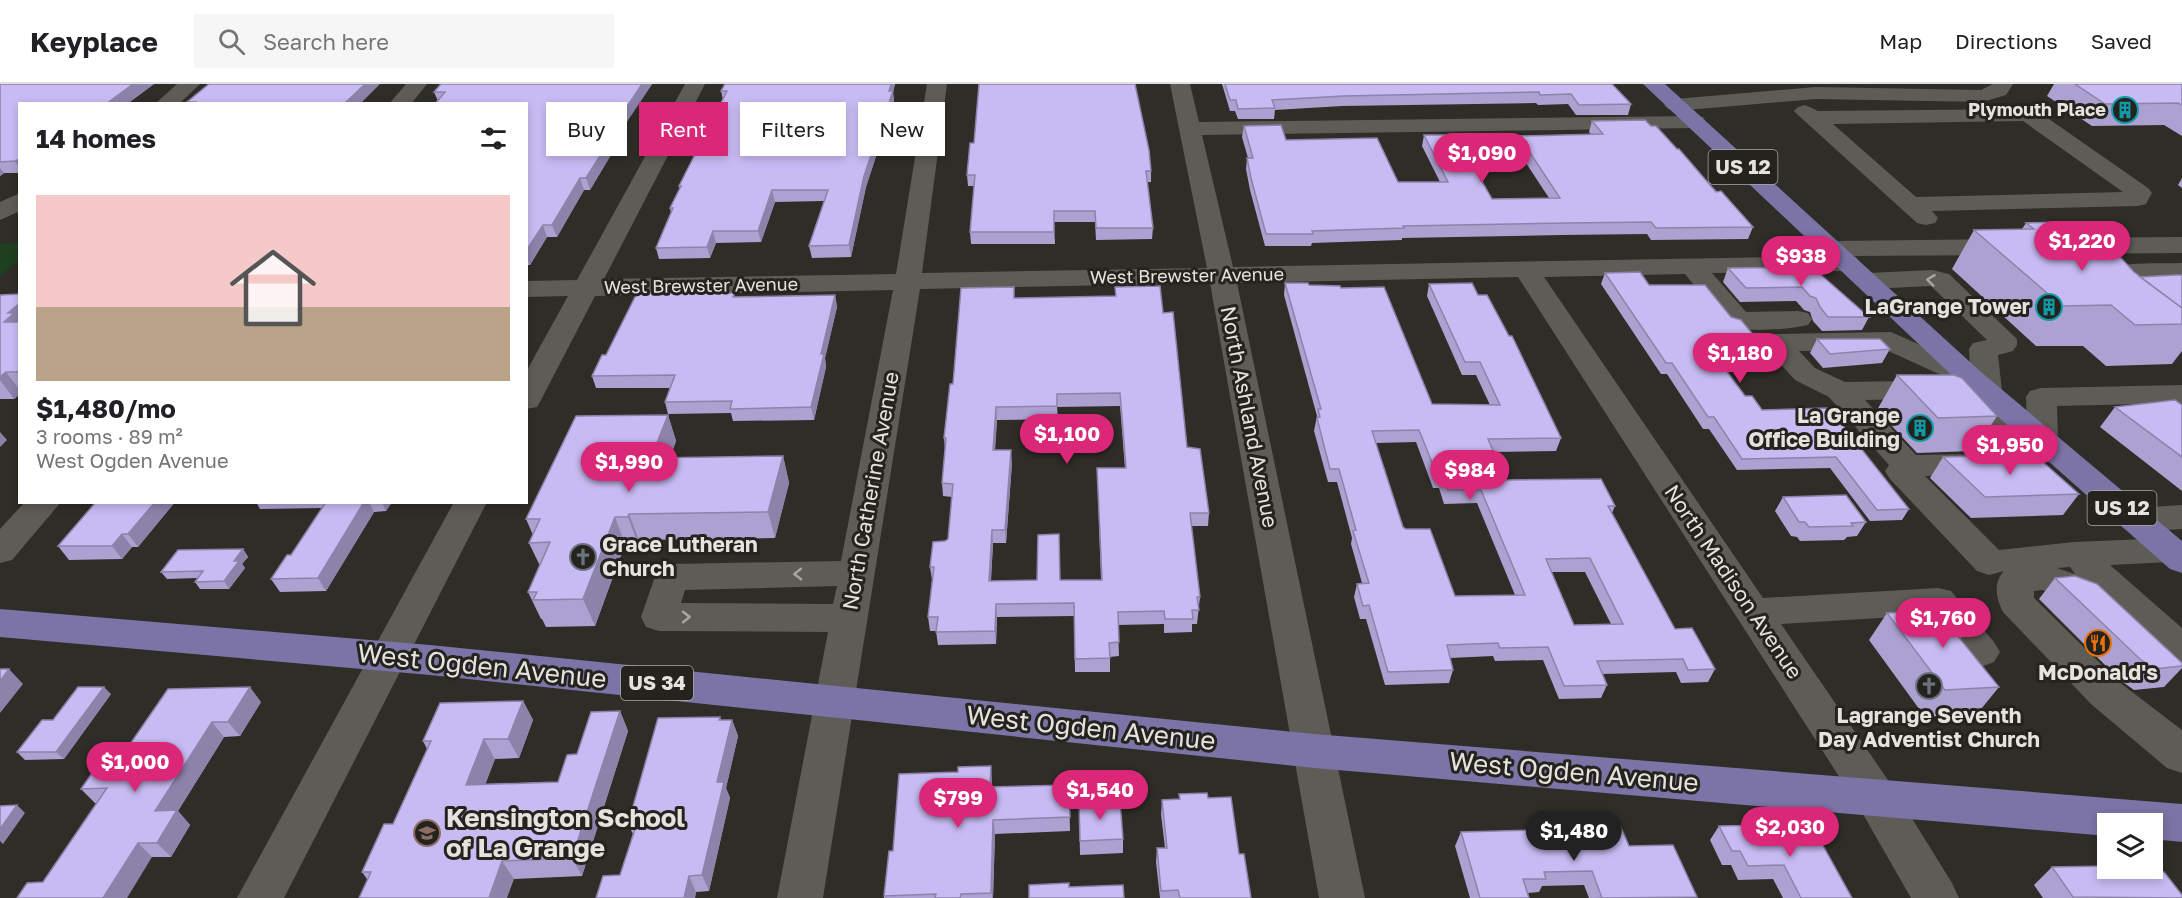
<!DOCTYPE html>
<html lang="en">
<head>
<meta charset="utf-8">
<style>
  body { margin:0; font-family:"Golos Text",sans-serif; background:#f6f6f6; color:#202124; height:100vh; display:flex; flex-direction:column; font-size:22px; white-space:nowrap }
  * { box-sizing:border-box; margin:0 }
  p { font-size:20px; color:#757577 }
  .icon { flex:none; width:33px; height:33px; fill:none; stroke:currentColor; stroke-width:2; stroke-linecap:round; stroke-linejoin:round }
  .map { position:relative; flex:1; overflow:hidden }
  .panel { position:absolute; left:18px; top:18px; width:510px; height:402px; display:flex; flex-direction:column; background:#fff; border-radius:0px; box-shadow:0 3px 9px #0003 }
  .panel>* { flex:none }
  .hud { position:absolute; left:546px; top:18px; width:570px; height:54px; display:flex; gap:12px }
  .tools { position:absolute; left:2097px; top:729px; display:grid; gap:12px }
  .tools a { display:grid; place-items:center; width:66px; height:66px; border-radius:0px; background:#fff; box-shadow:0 3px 9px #0003; font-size:30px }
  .price { position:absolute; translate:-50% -51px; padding:0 14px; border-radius:21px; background:#db2777; color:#fff; font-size:20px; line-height:39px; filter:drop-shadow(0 2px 3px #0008) }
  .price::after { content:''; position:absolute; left:50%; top:36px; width:18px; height:14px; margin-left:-9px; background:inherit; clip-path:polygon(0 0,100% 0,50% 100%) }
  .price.selected { background:#222; color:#fff }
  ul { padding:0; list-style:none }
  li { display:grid; align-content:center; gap:12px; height:318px; padding:0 18px }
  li+li { border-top:2px solid #e0e0e0 }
  li span { display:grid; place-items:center; height:186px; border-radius:0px; color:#555 }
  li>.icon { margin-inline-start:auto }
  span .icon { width:108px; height:108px; fill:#fffc; stroke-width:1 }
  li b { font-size:26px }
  h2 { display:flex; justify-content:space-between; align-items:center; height:72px; padding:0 18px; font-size:26px }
  .pill { padding:0 21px; border-radius:0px; background:#fff; box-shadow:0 3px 9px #0003; font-size:21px; line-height:54px }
  .pill.selected { background:#db2777; color:#fff }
  header { display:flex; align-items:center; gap:36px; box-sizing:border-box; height:84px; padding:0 30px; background:#fff; border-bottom:2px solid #e0e0e0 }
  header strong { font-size:28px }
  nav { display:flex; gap:33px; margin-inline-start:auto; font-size:21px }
  .search { width:420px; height:54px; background:#f6f6f6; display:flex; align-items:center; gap:15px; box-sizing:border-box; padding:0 21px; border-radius:0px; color:#757577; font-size:22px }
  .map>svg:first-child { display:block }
  .green { fill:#1f401e }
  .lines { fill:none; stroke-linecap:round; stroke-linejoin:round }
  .minor { fill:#5e5c56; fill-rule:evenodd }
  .major { fill:#7c73a6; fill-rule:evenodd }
  .wall { fill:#aca1d1; fill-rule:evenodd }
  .shaded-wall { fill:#8c83aa }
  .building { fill:#c8bbf3; stroke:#8c83aa; stroke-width:1.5; fill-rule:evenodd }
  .oneway { stroke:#a8a6a1 }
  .labels { text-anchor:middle; stroke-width:6; stroke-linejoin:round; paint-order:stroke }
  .far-poi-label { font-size:18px; font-weight:bold; fill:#e4e3df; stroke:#24231e; text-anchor:end }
  .far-street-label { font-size:18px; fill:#e4e3df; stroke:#24231e }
  .shield { fill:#24231e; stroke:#aaa9a5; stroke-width:1.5 }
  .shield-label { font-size:20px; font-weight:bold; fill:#e4e3df }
  .poi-label { font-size:21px; font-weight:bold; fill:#e4e3df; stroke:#24231e; text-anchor:end }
  .street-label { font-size:21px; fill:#e4e3df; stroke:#24231e }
  .near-street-label { font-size:26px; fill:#e4e3df; stroke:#24231e }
  .near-poi-label { font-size:26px; font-weight:bold; fill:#e4e3df; stroke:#24231e; text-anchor:start }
</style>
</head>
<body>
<header>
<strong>Keyplace</strong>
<div class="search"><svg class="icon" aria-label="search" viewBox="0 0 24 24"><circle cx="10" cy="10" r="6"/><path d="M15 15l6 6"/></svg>Search here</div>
<nav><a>Map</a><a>Directions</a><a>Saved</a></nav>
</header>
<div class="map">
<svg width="2182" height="814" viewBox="0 0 2182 814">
  <rect width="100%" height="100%" fill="#2e2d27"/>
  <path class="green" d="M19 159V176L0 192V160Z"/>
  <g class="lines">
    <path class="minor" d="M177 0H200L179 20H155Z
      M406 0H427L411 20H389Z
      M685 0H705L604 195 896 190 927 0H947L922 189 1207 184 1170 0H1190L1199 38 1695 32 1703 33 1706 38 1703 43 1695 44 1202 51 1233 183 1828 172 1823 170 1819 165 1823 160 1832 157 2010 155 2019 158 2023 163 2019 168 2010 171 1852 172 1856 173 1860 179 1856 185 1847 187 1712 189 1746 228 1798 227 1808 229 1812 235 1808 241C1787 246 1749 248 1728 243L1685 190 1544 193 1763 514 1938 504 1951 507 1994 558 2000 568 1994 578 1981 583 1968 578 1929 531 1781 540 1890 699 1952 799 1959 814H1911L1860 725 1518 193 1237 199 1365 814H1319L1210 199 920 205 823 814H777L828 548 659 547 646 543 641 533 658 484 671 480 841 477 893 206 595 212 541 316 537 323 526 325V288L568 212 526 213V197L577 196ZM837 502 833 520 681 519 685 506Z
      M1993 0H2013L2006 11 1982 18 1816 15 1675 27 1668 25 1664 21 1668 17 1675 15 1816 3 1981 6Z
      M1805 21 1818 27 2028 25 2036 26 2148 104 2152 109 2146 120 2138 122 1932 127 1938 134 1935 139 1926 141 1917 139 1798 31 1794 27 1798 23ZM2023 37 2123 108 1916 113 1833 40Z
      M20 109V127L0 136V118Z
      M2182 153V169L2059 170 2050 167 2046 162 2050 157 2059 154Z
      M2182 179V195L2112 199 2107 208 2098 210 2089 208 2084 196C2097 176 2158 180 2182 179Z
      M1932 186 1949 190 2017 255V261L2013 267 1998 271 2002 307 1998 313 1987 316 1976 313 1972 303 1961 300 1886 266 1799 267 1815 284 1845 298 1911 297 1976 316 2027 342 2026 313 2030 307 2041 304 2182 301V319L2057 322 2058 358 2069 364 2074 371 2069 378 2058 381 2047 378 1958 332 1908 315 1865 316 1916 371 1983 370 1994 373 1999 380 1994 387 1983 390 1925 392 1999 466 2074 458 2170 454 2182 457V475L2170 478 2110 481 2182 544V581L2169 576 2108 520 2095 524 2042 506 2034 507V514L2119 598 2182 646V689L2167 684 2091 620 2003 528C1996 515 1993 498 2004 487L1989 491 1977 487 1890 395 1885 387 1889 381 1829 313 1795 296 1761 259 1765 253 1775 250 1891 248 1970 283 1969 265 1973 259 1987 256 1931 202 1868 205 1859 203 1855 197 1859 191 1868 189ZM2070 483 2075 490 2057 484Z
      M25 418H61L12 476 0 479V445Z
      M454 418H487L284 814H237Z
      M2182 421V445L2135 448 2123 444 2118 436 2123 428 2135 424Z"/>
    <path class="major" d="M1643 0H1665L1981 288 2182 457V489L2170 485 1961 300Z
      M0 525 430 561 1314 650 2182 720V758L2152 755V740H2108V752L1314 684 430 591 0 553Z"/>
  </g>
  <path class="wall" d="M0 0H154L127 20H20V89H4L0 92Z
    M441 0H652L616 54 618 59 590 106H584L557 153H547L530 181H526V20L438 17 434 8Z
    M725 0H895L893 8 894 17 866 103 851 173 812 174 809 162 824 117 775 118 761 158 716 159 710 174 659 175 656 164 671 129 670 124 680 106 679 102 723 16 721 7Z
    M1222 0H1612L1631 20 1628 31H1576L1568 20 1538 21 1536 19 1342 22 1275 26 1274 35H1238L1235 27H1230Z
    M2054 0H2182V52L2164 41 2092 42 2047 12Z
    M1592 37 1651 42 1753 143 1748 155 1651 156 1647 150 1562 151 1402 154V156L1312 159 1311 162H1265L1250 106 1246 85 1247 74H1248L1242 53 1244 42 1286 56 1398 98H1440L1422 62 1424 51 1492 115 1549 114 1516 64 1519 52 1591 50 1589 48Z
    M1151 87V98H1147L1153 144 1152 155 1096 156 1095 138H1054L1055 160H971L970 148 974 102H968L967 91Z
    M2182 94V104L2178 101Z
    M2026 139 2134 188 2140 193 2182 191V267L2172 280 2106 282 2083 262H2036L1952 185 1974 146 2022 145Z
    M1812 183 1869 233 1862 246 1822 247 1813 237 1810 228 1804 226 1796 217 1740 218 1723 198 1728 184Z
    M1605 189 1649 201 1731 233 1760 259 1755 271H1716V272L1745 312 1762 326 1829 324 1909 425 1902 436 1870 437 1830 384 1737 386 1709 345H1703L1667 290H1661L1601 200Z
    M1285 199 1309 201 1432 320 1490 321 1476 291H1462L1427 212 1429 200 1478 211 1561 354 1556 367 1494 368 1506 396 1615 422 1612 429 1675 545 1715 585 1708 598 1681 599 1676 588 1602 590 1607 601 1601 614 1559 615 1543 576 1495 577 1493 572 1450 574 1453 586 1449 599 1385 601 1366 535H1360L1354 513 1357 500 1362 499 1351 460 1352 454 1337 398H1328L1314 347 1317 332 1284 211ZM1416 358 1433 404H1439L1444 420 1477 419 1515 511 1455 512 1403 443 1376 359ZM1551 488H1585L1611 540 1574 541Z
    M1115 203 1163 229 1187 363 1209 429 1208 442H1191L1200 513 1197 540H1192V548L1164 549V540L1118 541 1119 572 1110 573V588H1075L1074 532 997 533 996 560 938 561 936 547H930L928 533 932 496 930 483 948 455 952 413 943 412 942 399 945 365 944 354 953 300 1015 214 1115 212ZM1120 322 1125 384H1097L1101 496 991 497 993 459H1006L1012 379 995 366 997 336 1058 335 1057 323Z
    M734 209 735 213 835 211 837 223 825 274 826 283 814 336 733 337 731 329 668 330 665 318 670 304H596L592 292 606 271Z
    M20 210V310L14 315H0V211Z
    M1817 255 1890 265 1882 279 1823 284 1810 269Z
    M1897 291 1997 332 1974 367 1917 369 1877 326Z
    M2182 321V407L2100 343 2115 323Z
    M668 331 676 357 670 374 783 372 789 399 775 454 639 456 638 460H625L595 542 546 543 542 535H541L528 508 540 482 529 459 533 451 526 435Z
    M1943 373 2079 410 2063 431 1971 434 1930 394Z
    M1783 413 1866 438 1857 452 1847 453 1844 456 1800 457 1797 453 1791 452 1775 427Z
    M96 418H175L138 463H132L122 475 69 476 58 462Z
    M256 418H392L386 427 374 428 326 507 280 508 271 495 291 471 322 424 260 425Z
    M243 465 248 473 242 480 245 484 229 505H200L195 498 197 494 167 495 161 488Z
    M2055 494 2182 579V584L2164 603 2134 606 2120 596 2039 515Z
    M1887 529 1968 546 1960 555 1999 603 1977 630 1925 633 1869 556Z
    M111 610 64 675 25 676 17 668 53 636Z
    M523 617 533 636 519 674 495 675 485 700 558 698 577 670 620 627 628 647 582 792 514 795H367L362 788 393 740 427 665 423 657Z
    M261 618 240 652 224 653 178 727 190 741 171 773H152L43 798 97 719H95L81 705 126 666Z
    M720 633 721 636H732L738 652 726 704 730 714 709 807 696 808 695 814H596L620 791 633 750 628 740Z
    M992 696V703L1069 701 1070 747 995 750 993 814H884V812L893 767Z
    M1179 710 1208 714 1239 770 1251 814H1160L1156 778 1157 764H1165L1161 730 1162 716 1179 715Z
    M1079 718 1123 755V769L1080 771Z
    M1576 742 1629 762 1697 813 1589 814 1584 801 1542 802 1539 808 1528 809 1529 814H1470L1455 762 1461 748 1574 745Z
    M1719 742 1779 750 1852 814H1783L1773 795 1738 796 1731 781H1722L1710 756Z
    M2052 783 2150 788 2182 814H2043L2034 801Z"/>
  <path class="shaded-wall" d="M133 0H154L127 20H106Z
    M365 0H380L360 20H344Z
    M642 0H652L616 54 618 59 590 106 586 94 610 48Z
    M891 0H895L893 8 894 17 866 103 851 173 849 161 864 92Z
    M20 75V84L15 77Z
    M0 84 4 89 0 92Z
    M580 94 584 106 557 153 552 141Z
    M772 106 775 118 761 158 758 147Z
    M543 141 547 153 530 181 526 172V167Z
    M713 147 716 159 710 174 707 163Z
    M835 211 837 223 825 274 826 283 814 336 811 323 821 270Z
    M20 219V257L4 238 8 229Z
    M6 288 20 306V310L14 315 0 296V293Z
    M996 323 997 336 994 379 993 366Z
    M668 331 676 357 660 400 651 374Z
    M0 348 7 356 0 363Z
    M1011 366 1012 379 1006 459 1005 446Z
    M783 372 789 399 775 454 768 428Z
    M155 418H175L138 463 128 450Z
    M364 418H369L374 428 326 507 318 494Z
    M382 418H392L386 427Z
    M629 430 639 456 638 460 628 433Z
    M615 433 625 460 595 542 583 515Z
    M992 446 993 459 990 510 989 497Z
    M122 450 132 463 122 475 112 462Z
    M243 465 248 473 242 480 245 484 229 505 224 497 234 477Z
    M996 520 997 533 996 560 995 547Z
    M9 585 23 600 0 629V597Z
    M104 603 111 610 64 675 56 668Z
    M250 603 261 618 240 652 228 638Z
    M523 617 533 636 519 674 508 655Z
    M620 627 628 647 582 792 572 774Z
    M732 636 738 652 726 704 730 714 709 807 702 791 717 698Z
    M212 638 224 653 178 727 190 741 171 773 157 759 155 727Z
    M484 655 495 675 478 720 466 701Z
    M991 682 992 696 991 718 990 703Z
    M17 721 25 729 3 760 0 757V745Z
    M993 736 995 750 993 814H992Z
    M138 759 152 773 127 814H103Z
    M502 777 514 795 507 814H489Z
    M689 792 696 808 695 814H684Z"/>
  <path class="building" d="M0 0H133L106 20H20V75L15 77 0 78Z
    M209 0H365L344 20H192L195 18H187Z
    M441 0H642L610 48H615L586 94H580L552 141H543L526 167V20H435L445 8H434Z
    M725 0H891L889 7H893L864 92 849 161 809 162 828 106H772L758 147H713L707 163 656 164 673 124H670L681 102H679L727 7H721Z
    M979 0H1135L1149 66 1151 87H1146L1153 144H1096L1095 127H1054V148H970L975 91H967L970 59H974Z
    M1225 0H1612L1631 20 1579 21 1571 10 1540 11 1539 8 1344 12 1272 16 1275 24 1238 25 1236 16H1230Z
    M2075 0H2182V21L2178 19 2105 20Z
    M1645 36 1651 42H1656L1677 65H1679L1716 108 1721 107 1753 143 1656 144 1651 138 1565 139 1403 142 1404 144 1312 147 1313 150H1266L1251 94 1247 74H1253L1244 42 1281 41 1286 56 1377 54 1398 98H1448L1424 51H1455L1492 115 1560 114 1519 52 1603 50 1592 37Z
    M2073 138 2104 163 2110 162 2134 188 2182 224V240L2135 241 2111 221 2062 222 1974 146 2034 145 2026 139Z
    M1812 183 1869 233H1828L1820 223 1816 214 1810 212 1802 203 1746 204 1728 184Z
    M1640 188 1649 201H1705L1731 233 1741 236 1760 259 1710 260 1717 270H1714L1745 312H1752L1762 326 1829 324 1909 425 1877 426 1836 373 1742 375 1714 333H1708L1672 279H1666L1605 189Z
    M2175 191H2182V224L2140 193Z
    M1285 199H1308L1309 201 1340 202 1341 204 1384 203 1432 320 1500 321 1480 278H1465L1429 200 1472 199 1478 211H1487L1509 252H1512L1561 354 1488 355 1506 396 1601 395 1615 422H1608L1675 545 1692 544 1715 585 1688 586 1683 575 1597 577 1607 601 1564 602 1548 563 1500 564 1498 559 1447 561 1453 586 1388 588 1369 521 1363 522 1357 500 1369 499 1353 447 1356 446 1339 385H1330L1317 334 1320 333 1318 325H1321ZM1419 346 1437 391H1442L1448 406H1481L1525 511 1455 512 1430 445H1406L1403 443 1372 347ZM1590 474 1623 540 1574 541 1546 475Z
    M1160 202 1163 229 1173 228 1187 363 1200 365 1209 429H1190L1200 513H1197L1199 526H1192L1193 535H1165L1164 527 1118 528 1119 558 1109 559 1110 574 1075 575 1074 519 996 520 995 547 936 548 938 533H928L934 483H930L933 458 945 457 948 455 953 400 942 399 946 354H944L950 300H953L961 204 1014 203V214L1116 212 1115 203ZM1120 309 1126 384H1097L1102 496H1060L1059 450 1038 451 1037 496 989 497 992 446H1005L1011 366H993L996 323 1057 322V310Z
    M637 209H734L733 213 835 211 821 270H824L811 323 730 325 732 317 665 318 675 291 592 292 602 271H606Z
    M20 210V219L8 229H14L4 238H20V285L17 288H6L0 293V211Z
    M1817 255H1880L1890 265 1830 270Z
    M1897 291H1954L1962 294 1997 332 1938 334Z
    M2175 316 2182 321V373L2115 323Z
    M668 331 651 374 783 372 768 428 629 430 628 433H615L583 515 533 516 537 508H528L550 458 529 459 540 435H526L576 332Z
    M2035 371 2079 410 1985 413 1943 373Z
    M1846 411 1866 438 1851 439 1853 442 1809 443 1805 438H1799L1783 413Z
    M96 418H155L128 450H122L112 462H58Z
    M326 418H364L318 494 271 495 287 471H291Z
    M243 465 234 477H239L224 497 195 498 203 487 161 488 178 466Z
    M2075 492 2097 500 2182 579V582L2154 585 2140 575 2055 494Z
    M1952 526 1968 546H1953L1999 603 1945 606 1887 529Z
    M0 585H9L0 597Z
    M78 603H104L56 668H17L42 636H53Z
    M250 603 228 638H212L155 727 177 726 157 759H138L103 814H17L27 799 43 798 107 704 81 705 108 666H126L168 605Z
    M523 617 508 655H484L466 701 558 698 567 671 577 670 591 628 620 627 572 774 502 777 489 814H359L371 788H362L384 740H393L431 657H423L440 619Z
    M720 633 719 636H732L717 698H724L702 791 689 792 684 814H596L603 792 620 791 637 739 628 740 658 634Z
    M991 682 990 703 1069 701 1070 733 993 736 991 809 961 810 960 814H935L936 810 884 812 889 767H893L899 690 958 688V683Z
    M1207 709 1208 714 1231 713 1239 770H1244L1251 814H1180L1178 806 1161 807 1157 764H1167L1162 716 1180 715 1179 710Z
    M1120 717 1123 755 1080 757 1079 718Z
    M17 721 0 745V722Z
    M1620 741 1629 762 1673 761 1697 813 1602 814 1592 787 1544 788 1546 795H1523L1529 814H1480L1461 748 1577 745 1576 742Z
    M1774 741 1779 750 1816 749 1852 814H1801L1784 781 1748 782 1740 767H1732L1719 742Z
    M2108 782V784H2147L2150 788H2164L2182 811V814L2073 813 2052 783Z
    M1069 799V803L1123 801 1124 814H1029V801Z"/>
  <defs><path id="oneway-chevron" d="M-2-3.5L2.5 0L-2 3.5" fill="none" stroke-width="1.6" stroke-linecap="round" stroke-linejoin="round" transform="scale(1.5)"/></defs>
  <g class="oneway">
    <use href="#oneway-chevron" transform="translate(1931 196) rotate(-173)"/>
    <use href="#oneway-chevron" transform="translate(798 490) rotate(179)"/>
    <use href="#oneway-chevron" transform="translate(686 533)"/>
  </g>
  <defs>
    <symbol id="building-ring" viewBox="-11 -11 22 22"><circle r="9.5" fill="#24231e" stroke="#0f9aa8" stroke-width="1.5"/><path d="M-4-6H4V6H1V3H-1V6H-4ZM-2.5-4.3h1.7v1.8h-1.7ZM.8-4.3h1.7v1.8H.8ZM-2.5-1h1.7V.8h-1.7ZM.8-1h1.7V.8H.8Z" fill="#0f9aa8"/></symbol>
    <symbol id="church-ring" viewBox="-11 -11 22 22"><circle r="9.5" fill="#24231e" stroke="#6b7280" stroke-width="1.5"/><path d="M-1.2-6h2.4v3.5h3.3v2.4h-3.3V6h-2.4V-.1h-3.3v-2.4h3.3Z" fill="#6b7280"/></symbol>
    <symbol id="restaurant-ring" viewBox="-11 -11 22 22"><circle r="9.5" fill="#24231e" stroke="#e8710a" stroke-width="1.5"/><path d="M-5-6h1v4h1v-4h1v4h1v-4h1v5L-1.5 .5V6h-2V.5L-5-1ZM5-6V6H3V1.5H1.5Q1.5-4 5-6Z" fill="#e8710a"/></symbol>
    <symbol id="school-ring" viewBox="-11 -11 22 22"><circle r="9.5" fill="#24231e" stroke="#8d6e63" stroke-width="1.5"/><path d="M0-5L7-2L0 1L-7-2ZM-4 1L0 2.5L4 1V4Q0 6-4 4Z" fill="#8d6e63"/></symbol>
  </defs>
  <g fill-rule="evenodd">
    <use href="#building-ring" x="2110" y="11" width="30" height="30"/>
    <use href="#building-ring" x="2034" y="208" width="30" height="30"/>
    <use href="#building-ring" x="1905" y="329" width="30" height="30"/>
    <use href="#church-ring" x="568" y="458" width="30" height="30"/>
    <use href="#restaurant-ring" x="2083" y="544" width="30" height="30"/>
    <use href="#church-ring" x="1914" y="587" width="30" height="30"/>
    <use href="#school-ring" x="412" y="734" width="30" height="30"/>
  </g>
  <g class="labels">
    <g class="far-poi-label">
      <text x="2106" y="32">Plymouth Place</text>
    </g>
    <g class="far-street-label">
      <text transform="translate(1187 192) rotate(-1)" y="6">West Brewster Avenue</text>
      <text transform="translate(701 202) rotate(-1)" y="6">West Brewster Avenue</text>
    </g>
    <g class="shield">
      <rect x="1708.5" y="66" width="69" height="34" rx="4.5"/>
      <rect x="2087.5" y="407" width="69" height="34" rx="4.5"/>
      <rect x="621" y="582" width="72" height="34" rx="4.5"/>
    </g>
    <g class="shield-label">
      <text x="1743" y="90">US 12</text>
      <text x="2122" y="431">US 12</text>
      <text x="657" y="606">US 34</text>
    </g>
    <g class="poi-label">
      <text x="2030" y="230">LaGrange Tower</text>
      <text x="1900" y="339">La Grange<tspan x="1900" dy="24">Office Building</tspan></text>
      <text x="602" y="468" text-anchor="start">Grace Lutheran<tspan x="602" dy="24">Church</tspan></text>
      <text x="2098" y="596" text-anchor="middle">McDonald's</text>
      <text x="1929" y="639" text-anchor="middle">Lagrange Seventh<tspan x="1929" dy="24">Day Adventist Church</tspan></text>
    </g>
    <g class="street-label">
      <text transform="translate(1249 333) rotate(79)" y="7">North Ashland Avenue</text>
      <text transform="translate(871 407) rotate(-80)" y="7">North Catherine Avenue</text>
      <text transform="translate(1733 498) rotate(56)" y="7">North Madison Avenue</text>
    </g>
    <g class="near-street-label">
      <text transform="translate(482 582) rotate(6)" y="9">West Ogden Avenue</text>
      <text transform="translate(1091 644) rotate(6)" y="9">West Ogden Avenue</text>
      <text transform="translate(1574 688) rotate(5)" y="9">West Ogden Avenue</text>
    </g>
    <g class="near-poi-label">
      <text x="446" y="743">Kensington School<tspan x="446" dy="30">of La Grange</tspan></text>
    </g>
  </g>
</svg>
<div class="tools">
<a><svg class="icon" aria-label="layers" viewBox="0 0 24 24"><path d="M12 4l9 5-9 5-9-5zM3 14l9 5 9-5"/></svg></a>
</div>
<b class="price" style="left:1482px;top:100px">$1,090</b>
<b class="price" style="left:2082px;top:188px">$1,220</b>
<b class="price" style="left:1801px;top:203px">$938</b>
<b class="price" style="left:1740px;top:300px">$1,180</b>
<b class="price" style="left:1067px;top:381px">$1,100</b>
<b class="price" style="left:2010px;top:392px">$1,950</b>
<b class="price" style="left:629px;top:409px">$1,990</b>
<b class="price" style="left:1470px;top:417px">$984</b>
<b class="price" style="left:1943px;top:565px">$1,760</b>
<b class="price" style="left:135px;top:709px">$1,000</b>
<b class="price" style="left:1100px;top:737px">$1,540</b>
<b class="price" style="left:958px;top:745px">$799</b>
<b class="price" style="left:1790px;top:774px">$2,030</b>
<b class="price selected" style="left:1574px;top:778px">$1,480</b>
<div class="hud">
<a class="pill">Buy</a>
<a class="pill selected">Rent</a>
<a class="pill">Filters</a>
<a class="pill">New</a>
</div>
<section class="panel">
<h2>14 homes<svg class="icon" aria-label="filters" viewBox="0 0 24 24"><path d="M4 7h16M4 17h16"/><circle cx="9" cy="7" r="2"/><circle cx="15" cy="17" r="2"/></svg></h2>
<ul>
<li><span style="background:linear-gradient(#f6c9c9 60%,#b9a48a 0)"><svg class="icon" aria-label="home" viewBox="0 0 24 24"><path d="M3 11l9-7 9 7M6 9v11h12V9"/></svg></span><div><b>$1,480/mo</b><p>3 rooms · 89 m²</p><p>West Ogden Avenue</p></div></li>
</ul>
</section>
</div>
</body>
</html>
